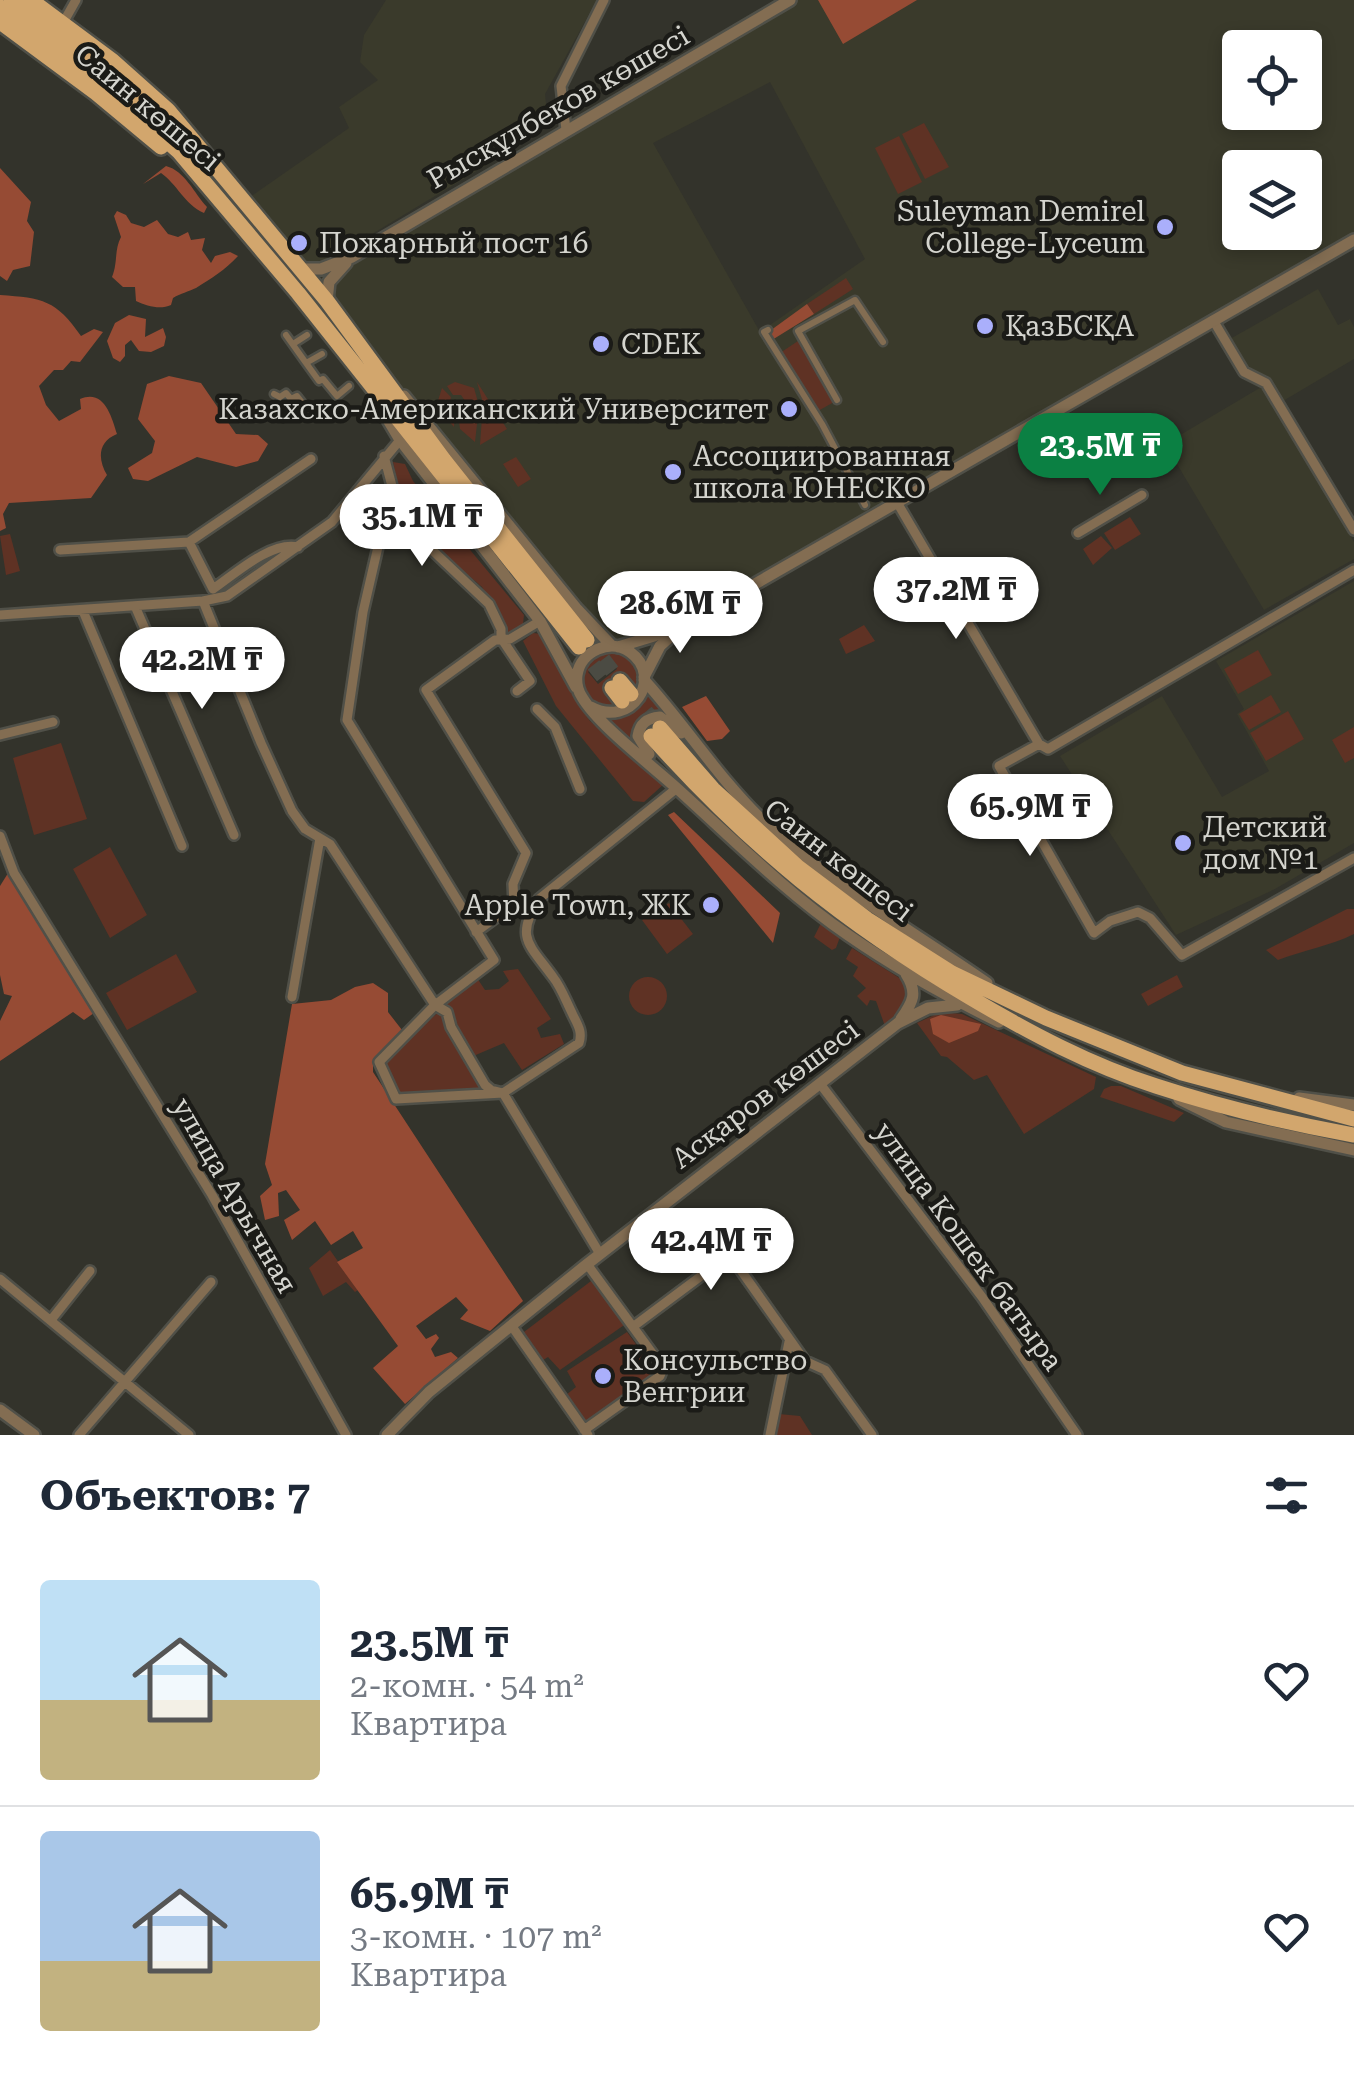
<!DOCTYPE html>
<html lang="ru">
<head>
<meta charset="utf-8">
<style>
  body { margin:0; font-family:"Roboto Serif",serif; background:#f6f6f7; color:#1f2937; height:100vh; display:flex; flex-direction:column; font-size:38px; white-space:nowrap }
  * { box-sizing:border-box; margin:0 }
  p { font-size:32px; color:#747a83 }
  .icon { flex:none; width:55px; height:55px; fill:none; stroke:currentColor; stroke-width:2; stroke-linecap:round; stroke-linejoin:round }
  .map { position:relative; height:1435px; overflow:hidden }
  .drawer { display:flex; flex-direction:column; background:#fff; flex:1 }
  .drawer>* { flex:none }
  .fabs { position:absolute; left:1222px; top:30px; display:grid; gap:20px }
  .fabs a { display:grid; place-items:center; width:100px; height:100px; border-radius:10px; background:#fff; box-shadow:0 5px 15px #0003; font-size:50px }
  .price { position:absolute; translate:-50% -85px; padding:0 22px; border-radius:35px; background:#fff; color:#222; font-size:32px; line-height:65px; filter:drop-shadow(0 2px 5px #0008) }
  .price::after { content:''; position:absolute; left:50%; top:60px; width:30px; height:22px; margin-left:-15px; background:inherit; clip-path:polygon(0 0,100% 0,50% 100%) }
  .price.on { background:#0b8043; color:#fff }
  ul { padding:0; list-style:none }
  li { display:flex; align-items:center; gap:30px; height:250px; padding:0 40px }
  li+li { border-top:2px solid #e0e1e3 }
  li span { display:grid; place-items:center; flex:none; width:280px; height:200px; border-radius:10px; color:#555 }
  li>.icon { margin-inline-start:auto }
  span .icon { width:120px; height:120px; fill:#fffc; stroke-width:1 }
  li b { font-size:42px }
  h2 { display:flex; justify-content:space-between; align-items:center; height:120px; padding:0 40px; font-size:42px }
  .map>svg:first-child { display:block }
  .built { fill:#3a3a2b; fill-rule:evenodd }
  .green { fill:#5f3224; fill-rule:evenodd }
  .forest { fill:#964b34 }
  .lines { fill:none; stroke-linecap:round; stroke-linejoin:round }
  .primary-tunnel { stroke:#4b4b43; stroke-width:15; stroke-dasharray:15 8; stroke-linecap:butt }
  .pedestrian-casing { stroke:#505048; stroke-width:11 }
  .minor-casing { stroke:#505048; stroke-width:14 }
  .tertiary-casing { stroke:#505048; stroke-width:16 }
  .primary-casing { stroke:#505048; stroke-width:20 }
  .pedestrian { stroke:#836d52; stroke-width:6 }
  .minor { stroke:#836d52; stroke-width:9 }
  .tertiary { stroke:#836d52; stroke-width:11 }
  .primary { stroke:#d2a66d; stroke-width:15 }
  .poi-dot { fill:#aaaffb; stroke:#1b1b17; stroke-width:4 }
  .labels { text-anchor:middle; stroke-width:9; stroke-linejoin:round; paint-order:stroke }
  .street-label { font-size:28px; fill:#d4d4ce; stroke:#1b1b17 }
  .poi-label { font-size:28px; fill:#d4d4ce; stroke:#1b1b17; text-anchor:start }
</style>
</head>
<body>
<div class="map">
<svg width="1354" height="1435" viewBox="0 0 1354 1435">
  <rect width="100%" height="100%" fill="#33332b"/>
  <path class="built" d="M386 0H597L545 94 547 113 541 132 329 260 307 262 247 199 349 128 339 107 378 80 360 62 364 35Z
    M790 0H1354V240L694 619 612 646 313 283ZM1240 48H1305V112H1240ZM770 82 865 259 760 332 653 143ZM1240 168H1305V232H1240Z
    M1318 289 1338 325 1350 319 1354 327V359L1283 401 1270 380 1247 371 1230 339Z
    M1263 386 1354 542V559L1264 610 1165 444Z
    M1354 581V843L1275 889 1176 935 1060 756 1162 696 1222 797 1269 771 1237 714 1244 709 1216 661Z"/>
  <path class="green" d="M924 123 949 167 925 179 902 134Z
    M899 136 922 182 898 194 875 148Z
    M846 278 853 289 814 314 807 304Z
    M798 341 834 402 818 411 780 353Z
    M455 382 474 388 478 402 465 401 461 395H453L447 386Z
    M477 382 507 429 480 445 483 403Z
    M442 388 451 397 449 406 455 411 454 427 436 407Z
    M467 404 479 406 475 442 460 429 458 413 464 411Z
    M516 457 531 479 518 487 503 464Z
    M393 462 405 464 413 481 524 615 523 624 508 634 482 587 432 544 401 499Z
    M1130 517 1141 534 1115 550 1104 533Z
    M10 534 20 571 6 575 0 536Z
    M1101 536 1112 548 1093 565 1083 549Z
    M864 625 875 641 846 654 839 639Z
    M533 633 541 634 576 701 590 721 664 784 644 802 633 801 556 706 523 641Z
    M1258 650 1272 675 1238 694 1224 669Z
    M609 652C632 654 643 671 636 693L615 708C607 707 598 706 592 701 570 683 588 657 609 652ZM607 657 617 669 598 684 588 672Z
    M648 688 663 709 640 717 629 740 608 719C628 720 646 708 648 688Z
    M1271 695 1281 712 1249 730 1239 714Z
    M1288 711 1304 739 1266 761 1250 733Z
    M1354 727V758L1345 763 1332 740Z
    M61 743 87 819 34 835 13 758Z
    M110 847 147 915 110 938 73 869Z
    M669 903 693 934 667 954 642 920Z
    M1347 909H1354V934C1330 946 1304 950 1278 960L1266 950Z
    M821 923 840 937 836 948 832 950 814 937Z
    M852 948 901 979 908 993 904 1009 886 1029 876 1001 870 1000 867 1006 857 996 866 988 853 976 858 967 846 959Z
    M176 954 197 992 127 1030 106 993Z
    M518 969 551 1019 537 1028 541 1038 560 1034 564 1044 522 1070 504 1043 471 1057 476 1069 472 1074 483 1088 401 1094 384 1071 387 1055 440 1011 443 1000 477 978 485 990 499 989 509 981 503 971Z
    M1177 975 1183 987 1148 1006 1141 994Z
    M629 996a19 19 0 1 1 38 0a19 19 0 1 1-38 0Z
    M941 1012 962 1014 1096 1077 1094 1089 1024 1134 987 1075 974 1080 947 1057 941 1056 917 1023Z
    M1111 1086H1121L1184 1113 1174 1122 1100 1097 1104 1089Z
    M330 1250 358 1290 355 1292 346 1282 323 1296 309 1268Z
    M595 1278 627 1323 560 1370 548 1357 540 1362 520 1335Z
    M627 1332 657 1373 587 1422 566 1395 576 1387 567 1371Z
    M779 1414 800 1416 812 1435H775Z"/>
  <path class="forest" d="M818 0H917L843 44Z
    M166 166C185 171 194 193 207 207L204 213C184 204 177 184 161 173L143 184Z
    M0 168 31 202 27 221 34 232 30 266 13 270 7 281 0 276Z
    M117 211 126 215 131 223 144 227 157 220 168 234 178 237 188 232 191 240 205 238 202 250 211 263 215 256 230 252 238 256C225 270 212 278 196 288 188 292 181 293 173 298L171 305C160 310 147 306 136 301L135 287H123L112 277C118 263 114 250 121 237L114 216Z
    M0 295C43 298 56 300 81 336L94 329 103 332 80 362 71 361 63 370H54L39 386 46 405 59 421 81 409 80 399C104 389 111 415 117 434 97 442 98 460 107 475L91 498 9 503 3 514 6 528 0 531Z
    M807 304 814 314 772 340 767 333Z
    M129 315 146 319 145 337 163 328 166 337 164 346 151 352 139 351 131 340 125 345V356L120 362 113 358 107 341 115 323Z
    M169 376 201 383 236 434 258 435 268 444 258 461 236 467 197 457 148 481 133 479 128 468 152 453 155 441 138 419 147 384Z
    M706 696 730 731 722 739 707 741 682 707Z
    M674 812 780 913 773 943 668 815Z
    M10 870 94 1013 84 1020 73 1012 0 1061V1021L12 996 4 994 0 975V886Z
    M373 983 388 993V1012L402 1030 373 1062V1072L523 1301 490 1331 460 1319 468 1310 456 1297 416 1326 426 1339 436 1334 439 1338 431 1349 435 1357 451 1352 458 1358 405 1404 373 1368 398 1346 337 1262 363 1248 353 1231 331 1245 315 1221 292 1240 284 1220 300 1210 286 1190 278 1193 279 1216 265 1220 260 1196 272 1185 265 1164 292 1004 331 1000 355 987Z
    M941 1015 981 1024 978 1031 949 1043 933 1034 930 1019Z"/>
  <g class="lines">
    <path class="primary-tunnel" d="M589 641 620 681
      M579 647 612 688
      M631 694 660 728"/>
    <defs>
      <path id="pedestrian" d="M768 330 764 332 822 424 865 505
        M286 335 306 363 322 354
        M293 344 307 335
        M306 363 319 381 323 379 337 396 349 386
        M274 394 280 397 286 393 291 399 297 396 308 410
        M837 400 798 331 855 300 883 342"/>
      <path id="minor" d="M63 23 76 0
        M566 130 561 86 604 0
        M1213 320 1244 372 1266 383 1354 530
        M384 456 392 486 363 612 347 720 494 960 435 1005 447 1012 451 1027 485 1085 491 1090 503 1093 600 1254
        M393 489 401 513 413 532 489 604 501 629V638L530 681 517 691
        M898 504 1039 744
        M1078 533 1142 495
        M189 542 213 589C235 574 271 541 298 547
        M60 550 189 542 311 459
        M1354 570 1048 749 1039 744 999 766 1094 933 1110 921 1138 912 1150 918 1182 955 1354 858
        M203 601 261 743 292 811 305 829 330 844 435 1005 379 1062 396 1099 503 1093 579 1043C583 1031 577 1024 572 1013 566 1001 561 987 553 977 530 945 514 938 539 899L677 788
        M135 606 234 835
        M83 611 182 846
        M0 615 203 601 227 596 332 522 400 440
        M537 709 555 727 580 789
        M0 735 53 722
        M0 836 14 873 212 1195 346 1435
        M476 932 514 904 513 884 526 853 426 690 495 640 510 639 540 621
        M292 997 320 838
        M821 1085 982 1297 1077 1435
        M730 1255 805 1361 825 1370 872 1435
        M0 1279 189 1435
        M51 1320 90 1271
        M511 1325 588 1435
        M634 1326 764 1229
        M584 1430 660 1376 663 1368 587 1264
        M79 1435 211 1282
        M770 1435 789 1342"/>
      <path id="tertiary" d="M301 269H321L352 257 790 0
        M327 301 329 282 346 263
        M404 396 576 608 612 646
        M378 403 400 440 540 621 576 687
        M618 647 654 636 694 619 1354 240
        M644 677 660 646 678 630
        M644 680C686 726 718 778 763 821 831 885 911 930 987 983
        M591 707C631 729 665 677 630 652 610 638 581 651 577 675 576 683 578 691 582 697 599 726 654 767 681 792 735 841 787 893 848 935 897 969 946 996 999 1022
        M649 754 638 736C640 723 647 718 660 717L681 733
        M901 1019C913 1002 918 993 906 974
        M1299 1098 1354 1105
        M1179 1099 1226 1122 1354 1150
        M0 1410 34 1435
        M387 1435 429 1392 586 1265 898 1023 928 1008 957 1005"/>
      <path id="primary" d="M11 0 111 75 174 130
        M31 0 113 61 168 110 327 301 444 460 587 640
        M0 7 104 85 179 152 298 293 579 647
        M0 22 96 93 161 147
        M620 681 631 694
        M612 688 622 701
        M660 728 713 789 798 867 867 919 952 973 1046 1018 1182 1073 1354 1119
        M651 736C749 846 844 923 971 998 1030 1033 1090 1065 1156 1086 1220 1107 1287 1123 1354 1135"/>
    </defs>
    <use href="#pedestrian" class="pedestrian-casing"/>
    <use href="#minor" class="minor-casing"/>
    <use href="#tertiary" class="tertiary-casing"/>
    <use href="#primary" class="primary-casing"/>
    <use href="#pedestrian" class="pedestrian"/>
    <use href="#minor" class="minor"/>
    <use href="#tertiary" class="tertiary"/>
    <use href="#primary" class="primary"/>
  </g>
  <g class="poi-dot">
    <circle cx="1165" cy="227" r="10"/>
    <circle cx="299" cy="243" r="10"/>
    <circle cx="985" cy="326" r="10"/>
    <circle cx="601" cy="344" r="10"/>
    <circle cx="789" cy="409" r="10"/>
    <circle cx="673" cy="472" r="10"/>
    <circle cx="1183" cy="843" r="10"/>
    <circle cx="711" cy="905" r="10"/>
    <circle cx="603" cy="1376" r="10"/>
  </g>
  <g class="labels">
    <g class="street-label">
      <text transform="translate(148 107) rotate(40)" y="10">Саин көшесі</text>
      <text transform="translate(558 107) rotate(-30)" y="10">Рысқұлбеков көшесі</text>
      <text transform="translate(839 860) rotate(38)" y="10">Саин көшесі</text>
      <text transform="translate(765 1094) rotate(-37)" y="10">Асқаров көшесі</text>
      <text transform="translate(235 1195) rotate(60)" y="10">улица Арычная</text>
      <text transform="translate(969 1246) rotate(54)" y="10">улица Кошек батыра</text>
    </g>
    <g class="poi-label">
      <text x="1145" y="221" text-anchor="end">Suleyman Demirel<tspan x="1145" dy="32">College-Lyceum</tspan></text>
      <text x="319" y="253">Пожарный пост 16</text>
      <text x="1005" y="336">ҚазБСҚА</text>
      <text x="621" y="354">CDEK</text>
      <text x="769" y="419" text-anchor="end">Казахско-Американский Университет</text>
      <text x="693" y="466">Ассоциированная<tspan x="693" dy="32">школа ЮНЕСКО</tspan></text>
      <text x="1203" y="837">Детский<tspan x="1203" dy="32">дом №1</tspan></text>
      <text x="691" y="915" text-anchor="end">Apple Town, ЖК</text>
      <text x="623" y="1370">Консульство<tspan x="623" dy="32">Венгрии</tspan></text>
    </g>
  </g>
</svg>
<div class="fabs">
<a><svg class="icon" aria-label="locate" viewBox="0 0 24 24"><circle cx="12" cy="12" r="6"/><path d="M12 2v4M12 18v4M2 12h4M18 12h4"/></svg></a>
<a><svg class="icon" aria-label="layers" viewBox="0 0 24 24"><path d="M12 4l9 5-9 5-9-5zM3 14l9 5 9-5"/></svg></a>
</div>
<b class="price on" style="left:1100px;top:498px">23.5M ₸</b>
<b class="price" style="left:422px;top:569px">35.1M ₸</b>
<b class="price" style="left:956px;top:642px">37.2M ₸</b>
<b class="price" style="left:680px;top:656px">28.6M ₸</b>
<b class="price" style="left:202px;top:712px">42.2M ₸</b>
<b class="price" style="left:1030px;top:859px">65.9M ₸</b>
<b class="price" style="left:711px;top:1293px">42.4M ₸</b>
</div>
<section class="drawer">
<h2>Объектов: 7<svg class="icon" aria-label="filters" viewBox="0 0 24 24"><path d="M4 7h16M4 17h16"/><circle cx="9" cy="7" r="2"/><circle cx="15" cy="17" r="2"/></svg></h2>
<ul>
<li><span style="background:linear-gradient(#bfe0f5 60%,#c2b280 0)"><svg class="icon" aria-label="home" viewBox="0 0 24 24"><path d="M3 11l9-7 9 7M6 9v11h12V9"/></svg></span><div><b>23.5M ₸</b><p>2-комн. · 54 m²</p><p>Квартира</p></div><svg class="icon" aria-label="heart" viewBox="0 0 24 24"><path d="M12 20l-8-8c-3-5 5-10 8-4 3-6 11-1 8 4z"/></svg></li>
<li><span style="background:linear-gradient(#a9c7e8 65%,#c2b280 0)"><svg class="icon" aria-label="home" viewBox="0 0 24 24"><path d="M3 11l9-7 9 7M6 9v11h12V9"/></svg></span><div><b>65.9M ₸</b><p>3-комн. · 107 m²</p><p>Квартира</p></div><svg class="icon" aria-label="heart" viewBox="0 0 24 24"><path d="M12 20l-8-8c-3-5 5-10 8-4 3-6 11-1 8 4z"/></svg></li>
</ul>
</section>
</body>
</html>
